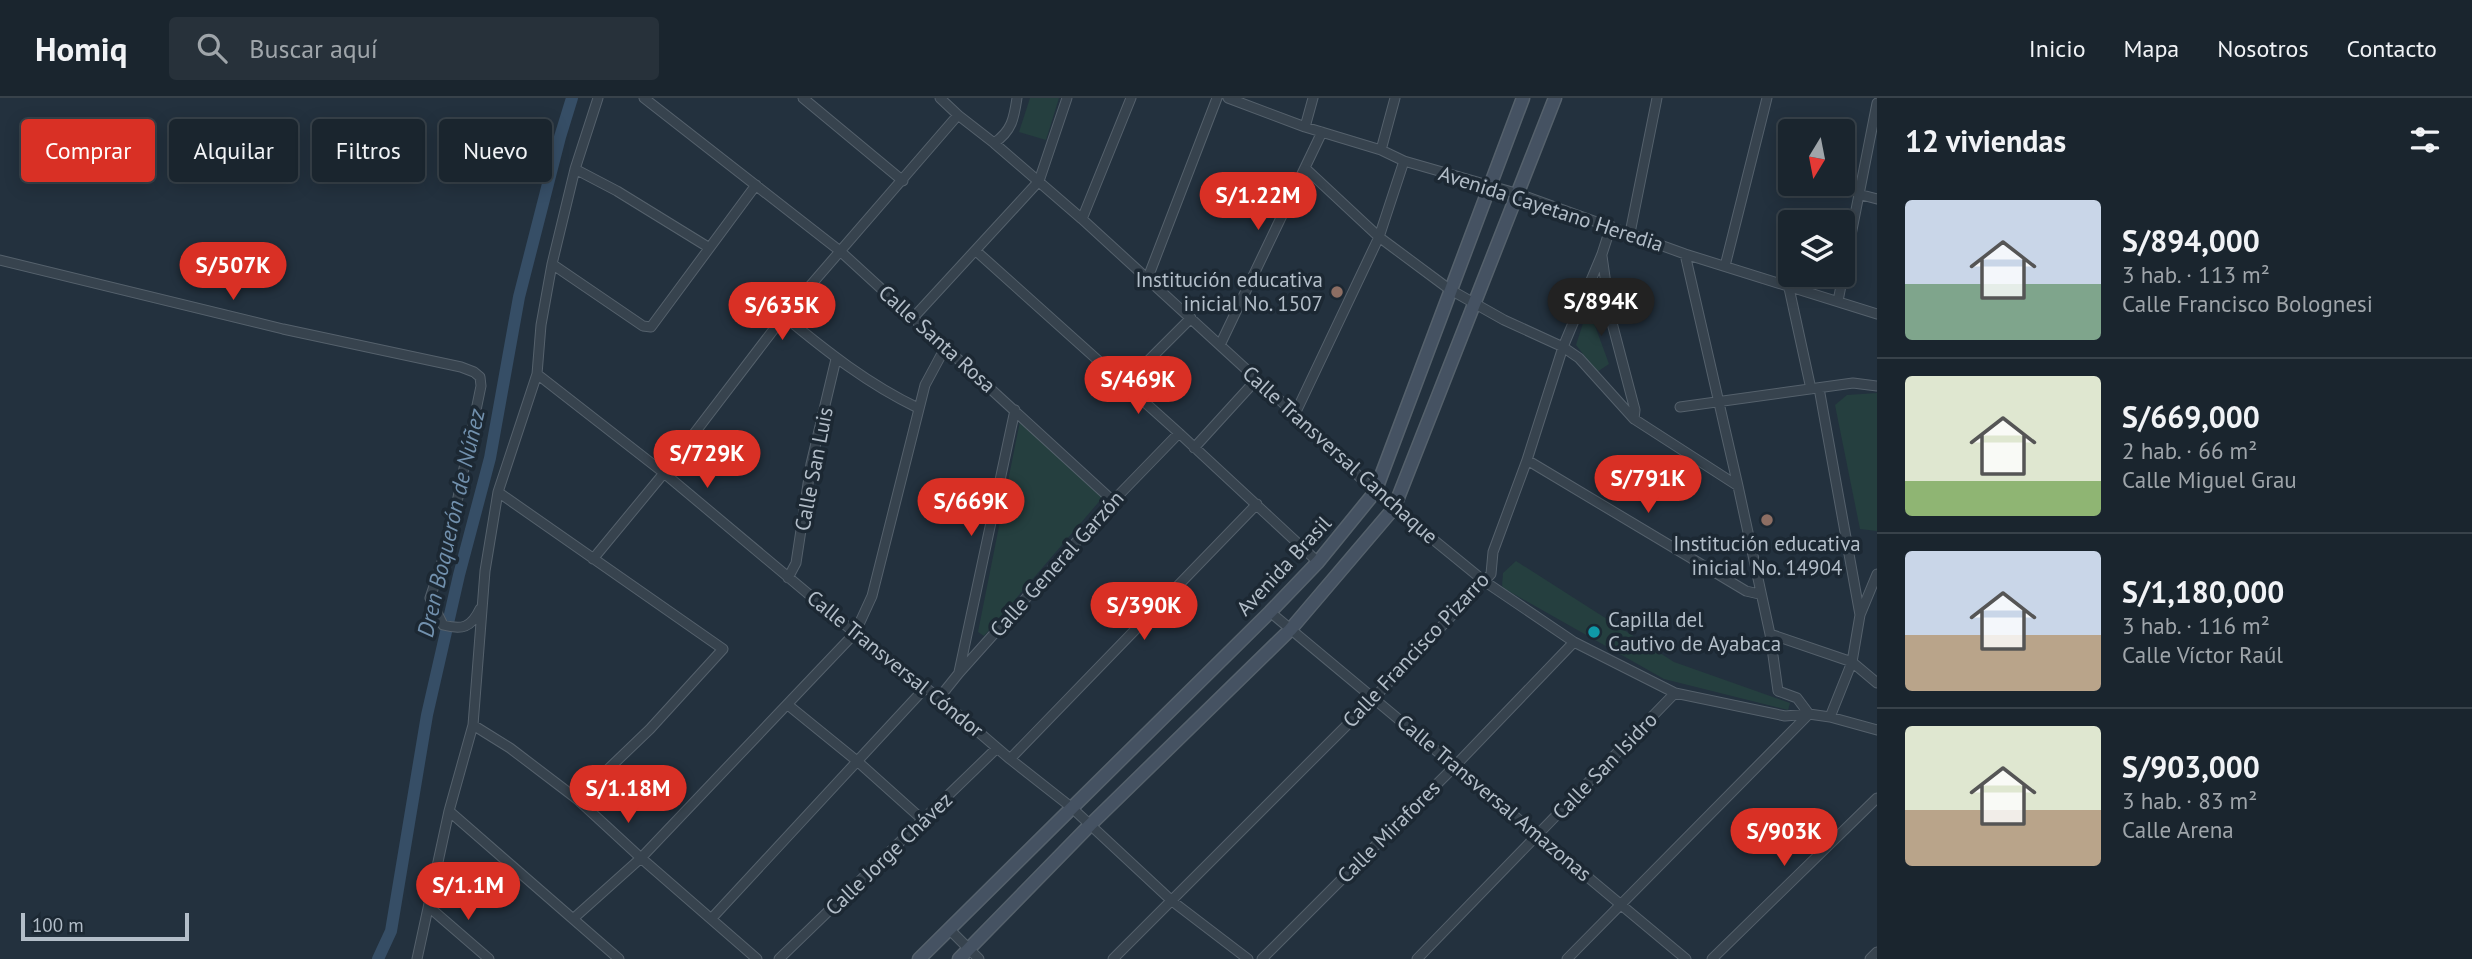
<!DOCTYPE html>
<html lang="es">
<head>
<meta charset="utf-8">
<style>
  body { margin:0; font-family:"PT Sans",sans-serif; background:#27313a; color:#f1f3f6; height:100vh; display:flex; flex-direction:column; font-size:26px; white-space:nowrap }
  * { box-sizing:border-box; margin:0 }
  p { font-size:23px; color:#9fa5aa }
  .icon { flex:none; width:38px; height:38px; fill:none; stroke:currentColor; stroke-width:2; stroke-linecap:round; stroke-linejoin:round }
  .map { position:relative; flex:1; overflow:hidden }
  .drawer { display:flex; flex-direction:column; background:#1a252e; width:595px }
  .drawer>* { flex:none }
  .banner { position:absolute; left:21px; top:21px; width:665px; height:63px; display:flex; gap:14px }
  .needle { width:46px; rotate:190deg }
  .fabs { position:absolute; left:1778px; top:21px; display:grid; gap:14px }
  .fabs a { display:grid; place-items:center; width:77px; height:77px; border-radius:7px; background:#1a252e; box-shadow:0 4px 18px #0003,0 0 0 2px #38424a; font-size:35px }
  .scale { position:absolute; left:21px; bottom:18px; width:168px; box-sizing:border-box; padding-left:7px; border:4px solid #b3bec9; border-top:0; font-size:19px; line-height:24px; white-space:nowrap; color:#b3bec9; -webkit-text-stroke:5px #1c2833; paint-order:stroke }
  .price { position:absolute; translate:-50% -60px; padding:0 16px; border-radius:24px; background:#d93025; color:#fff; font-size:23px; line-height:46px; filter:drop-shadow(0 2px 4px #0008) }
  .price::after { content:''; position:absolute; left:50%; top:42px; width:21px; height:16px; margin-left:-10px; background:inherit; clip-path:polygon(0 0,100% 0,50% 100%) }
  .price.on { background:#222; color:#fff }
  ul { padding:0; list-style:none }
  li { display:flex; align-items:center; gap:21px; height:175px; padding:0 28px }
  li+li { border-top:2px solid #38424a }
  li span { display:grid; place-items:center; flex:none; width:196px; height:140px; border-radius:7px; color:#555 }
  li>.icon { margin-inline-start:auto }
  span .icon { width:84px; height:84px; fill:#fffc; stroke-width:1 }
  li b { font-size:30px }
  h2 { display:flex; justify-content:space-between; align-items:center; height:84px; padding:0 28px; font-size:30px }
  .tag { padding:0 24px; border-radius:7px; background:#1a252e; box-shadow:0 4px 18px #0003,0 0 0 2px #38424a; font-size:24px; line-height:63px }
  .tag.on { background:#d93025; color:#fff }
  header { display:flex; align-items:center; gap:42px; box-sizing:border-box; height:98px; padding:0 35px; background:#1a252e; border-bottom:2px solid #38424a }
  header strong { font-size:33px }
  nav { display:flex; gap:38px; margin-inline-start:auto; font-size:24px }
  .search { width:490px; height:63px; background:#27313a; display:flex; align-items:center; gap:18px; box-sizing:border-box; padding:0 24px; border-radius:7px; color:#9fa5aa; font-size:26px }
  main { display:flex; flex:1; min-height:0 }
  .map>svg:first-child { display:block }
  .green { fill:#253f3f }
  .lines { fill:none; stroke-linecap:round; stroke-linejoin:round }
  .canal { stroke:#364e66; stroke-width:12 }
  .street-casing { stroke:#55616c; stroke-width:11 }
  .secondary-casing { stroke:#55616c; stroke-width:15 }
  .street { stroke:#37434e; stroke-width:9 }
  .secondary { stroke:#455262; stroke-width:12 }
  .education-dot { fill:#8d6e63; stroke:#1c2833; stroke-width:2.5 }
  .culture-dot { fill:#0f9aa8; stroke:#1c2833; stroke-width:2.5 }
  .labels { text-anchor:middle; stroke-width:7; stroke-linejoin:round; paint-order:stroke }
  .street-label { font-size:21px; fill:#b3bec9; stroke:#1c2833 }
  .poi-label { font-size:21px; fill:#b3bec9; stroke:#1c2833; text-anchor:end }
  .water-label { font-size:23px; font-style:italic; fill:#7291ae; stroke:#1c2833 }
</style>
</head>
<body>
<header>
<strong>Homiq</strong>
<div class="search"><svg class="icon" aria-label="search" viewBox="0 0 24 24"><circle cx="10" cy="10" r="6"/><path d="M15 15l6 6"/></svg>Buscar aquí</div>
<nav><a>Inicio</a><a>Mapa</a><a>Nosotros</a><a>Contacto</a></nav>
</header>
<main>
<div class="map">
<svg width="1877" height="861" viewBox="0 0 1877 861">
  <rect width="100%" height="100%" fill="#23313e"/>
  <path class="green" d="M1030 0H1059L1046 42 1019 34Z
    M1587 213 1590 214 1609 266 1597 274 1576 247Z
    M1877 295V433L1860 431 1835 307 1847 297Z
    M1020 323 1103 399 984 538 978 534Z
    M1516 463 1674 564 1790 605 1788 612 1664 581 1505 491 1502 488 1503 475Z"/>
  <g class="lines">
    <path class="canal" d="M378 861 391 833 427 617 459 477 490 360 519 199 560 39 572 0"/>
    <defs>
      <path id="street" d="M644 0 840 153 1113 403
        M803 0 903 83
        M940 0 958 17 994 45 1082 121 1295 316 1375 394 1484 483 1574 544 1675 595 1785 618 1809 616 1830 619 1877 632
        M1228 0 1305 29 1381 52 1404 63 1519 96 1685 156 1877 216
        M1305 29 1313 0
        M994 45C1012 33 1014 20 1017 0
        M1381 52 1395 0
        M1305 70 1379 139 1449 191 1504 222 1563 249 1579 260 1634 321 1738 388
        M575 71 617 93 708 149
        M1858 96 1877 101
        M1082 121 1131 0
        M1630 135 1657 0
        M976 153 1179 335 1318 464
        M1602 158 1611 221 1635 312 1634 321
        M0 162 283 231 461 269 474 274 480 279 481 288 449 443 430 500 443 527C462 532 471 530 480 511
        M552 166 643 228 651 229 756 87
        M1725 168 1767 0
        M1147 182 1217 0
        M1789 190 1811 291
        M1838 203 1877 5
        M784 218C826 253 868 286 918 310
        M913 220 1039 83 1067 0
        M1220 247 1322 34
        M537 276 664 375 855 535 939 600 1010 661 1071 709 1172 803 1248 861
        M1125 286 1191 220
        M1819 290 1860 517
        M1680 309 1853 285 1877 288
        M1295 316 1379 139 1404 63
        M1194 350 1256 282
        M1527 362 1746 493 1759 496
        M498 394 723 551 650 631 577 701
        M593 461 664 375 784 218 958 17
        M788 480 796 465 811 366 836 261
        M1270 514 1686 861
        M1770 536 1852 564 1877 585
        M959 574 1015 312
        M939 600 959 575 1113 403 1179 335
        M788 607 857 663 924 723
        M1830 619 1852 564 1860 517 1877 476
        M473 627 510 650 577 701 641 760 757 861
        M1010 661 1257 406
        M449 713 619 861
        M429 809 489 861
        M574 820 641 760 855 535 872 498 925 287 946 248
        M712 820 925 590
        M949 831 979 861
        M417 861 449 713 473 627 485 473 498 394 537 276 541 227 552 166 575 71 598 0
        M779 861 997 650
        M1113 861 1374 600 1491 476 1493 454 1527 362 1563 249 1602 156 1611 128
        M1262 861 1454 669 1574 544
        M1417 861 1675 595
        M1567 861 1809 616 1797 600 1778 593 1770 536 1738 388 1685 156
        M1712 861 1877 700
        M1870 861 1877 854"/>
      <path id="secondary" d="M919 861 1270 514 1318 464 1375 394 1523 0
        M959 861 1090 727 1290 532 1394 410 1555 0"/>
    </defs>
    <use href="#street" class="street-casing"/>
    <use href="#secondary" class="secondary-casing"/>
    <use href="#street" class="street"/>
    <use href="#secondary" class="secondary"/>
  </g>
  <g class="education-dot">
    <circle cx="1337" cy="194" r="7"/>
    <circle cx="1767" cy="422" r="7"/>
  </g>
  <circle class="culture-dot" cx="1594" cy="534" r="7"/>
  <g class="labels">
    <g class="street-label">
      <text transform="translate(1551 111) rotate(18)" y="7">Avenida Cayetano Heredia</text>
      <text transform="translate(937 241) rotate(42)" y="7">Calle Santa Rosa</text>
      <text transform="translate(1340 357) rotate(42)" y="7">Calle Transversal Canchaque</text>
      <text transform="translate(814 371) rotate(-79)" y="7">Calle San Luis</text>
      <text transform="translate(1057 466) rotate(-48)" y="7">Calle General Garzón</text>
      <text transform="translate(1284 468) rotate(-47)" y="7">Avenida Brasil</text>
      <text transform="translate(1416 552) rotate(-47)" y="7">Calle Francisco Pizarro</text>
      <text transform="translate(895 566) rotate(39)" y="7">Calle Transversal Cóndor</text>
      <text transform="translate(1605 668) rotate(-46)" y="7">Calle San Isidro</text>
      <text transform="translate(1494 700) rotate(40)" y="7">Calle Transversal Amazonas</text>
      <text transform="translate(1389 734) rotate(-45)" y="7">Calle Mirafores</text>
      <text transform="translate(889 756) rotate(-44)" y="7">Calle Jorge Chávez</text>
    </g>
    <g class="poi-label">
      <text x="1323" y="189">Institución educativa<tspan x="1323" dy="24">inicial No. 1507</tspan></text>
      <text x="1767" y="453" text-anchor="middle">Institución educativa<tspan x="1767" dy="24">inicial No. 14904</tspan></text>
      <text x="1608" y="529" text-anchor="start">Capilla del<tspan x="1608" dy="24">Cautivo de Ayabaca</tspan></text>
    </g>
    <g class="water-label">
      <text transform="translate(451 425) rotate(-77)" y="8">Dren Boquerón de Núñez</text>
    </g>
  </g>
</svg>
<div class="fabs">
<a><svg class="needle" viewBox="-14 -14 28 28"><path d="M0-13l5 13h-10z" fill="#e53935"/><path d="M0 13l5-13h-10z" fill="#9fa5aa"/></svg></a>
<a><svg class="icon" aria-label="layers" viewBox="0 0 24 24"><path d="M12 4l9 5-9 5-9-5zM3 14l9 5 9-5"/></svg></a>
</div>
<div class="scale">100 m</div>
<b class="price" style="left:1258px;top:134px">S/1.22M</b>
<b class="price" style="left:233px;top:204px">S/507K</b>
<b class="price on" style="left:1601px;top:240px">S/894K</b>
<b class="price" style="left:782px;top:244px">S/635K</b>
<b class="price" style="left:1138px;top:318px">S/469K</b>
<b class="price" style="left:707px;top:392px">S/729K</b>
<b class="price" style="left:1648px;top:417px">S/791K</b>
<b class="price" style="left:971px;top:440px">S/669K</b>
<b class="price" style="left:1144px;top:544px">S/390K</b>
<b class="price" style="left:628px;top:727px">S/1.18M</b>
<b class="price" style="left:1784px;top:770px">S/903K</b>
<b class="price" style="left:468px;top:824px">S/1.1M</b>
<div class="banner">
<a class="tag on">Comprar</a>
<a class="tag">Alquilar</a>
<a class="tag">Filtros</a>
<a class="tag">Nuevo</a>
</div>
</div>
<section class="drawer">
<h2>12 viviendas<svg class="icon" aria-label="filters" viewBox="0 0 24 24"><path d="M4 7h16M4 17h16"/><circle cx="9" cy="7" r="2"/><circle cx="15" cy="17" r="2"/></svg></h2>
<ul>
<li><span style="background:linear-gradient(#c9d6e8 60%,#7fa58c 0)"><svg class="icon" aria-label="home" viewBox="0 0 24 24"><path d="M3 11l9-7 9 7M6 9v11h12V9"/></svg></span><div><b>S/894,000</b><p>3 hab. · 113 m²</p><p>Calle Francisco Bolognesi</p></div></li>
<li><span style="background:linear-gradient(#dfe7d0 75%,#8fb573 0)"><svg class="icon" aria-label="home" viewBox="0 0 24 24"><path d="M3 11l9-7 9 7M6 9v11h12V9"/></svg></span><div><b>S/669,000</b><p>2 hab. · 66 m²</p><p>Calle Miguel Grau</p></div></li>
<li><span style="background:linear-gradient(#c9d6e8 60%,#b9a48a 0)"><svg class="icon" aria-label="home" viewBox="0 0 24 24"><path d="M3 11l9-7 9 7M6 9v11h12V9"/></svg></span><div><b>S/1,180,000</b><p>3 hab. · 116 m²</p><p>Calle Víctor Raúl</p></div></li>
<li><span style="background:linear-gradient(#dfe7d0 60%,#b9a48a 0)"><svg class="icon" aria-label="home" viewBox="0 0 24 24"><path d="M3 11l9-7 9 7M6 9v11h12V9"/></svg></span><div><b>S/903,000</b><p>3 hab. · 83 m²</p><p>Calle Arena</p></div></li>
</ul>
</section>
</main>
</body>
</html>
